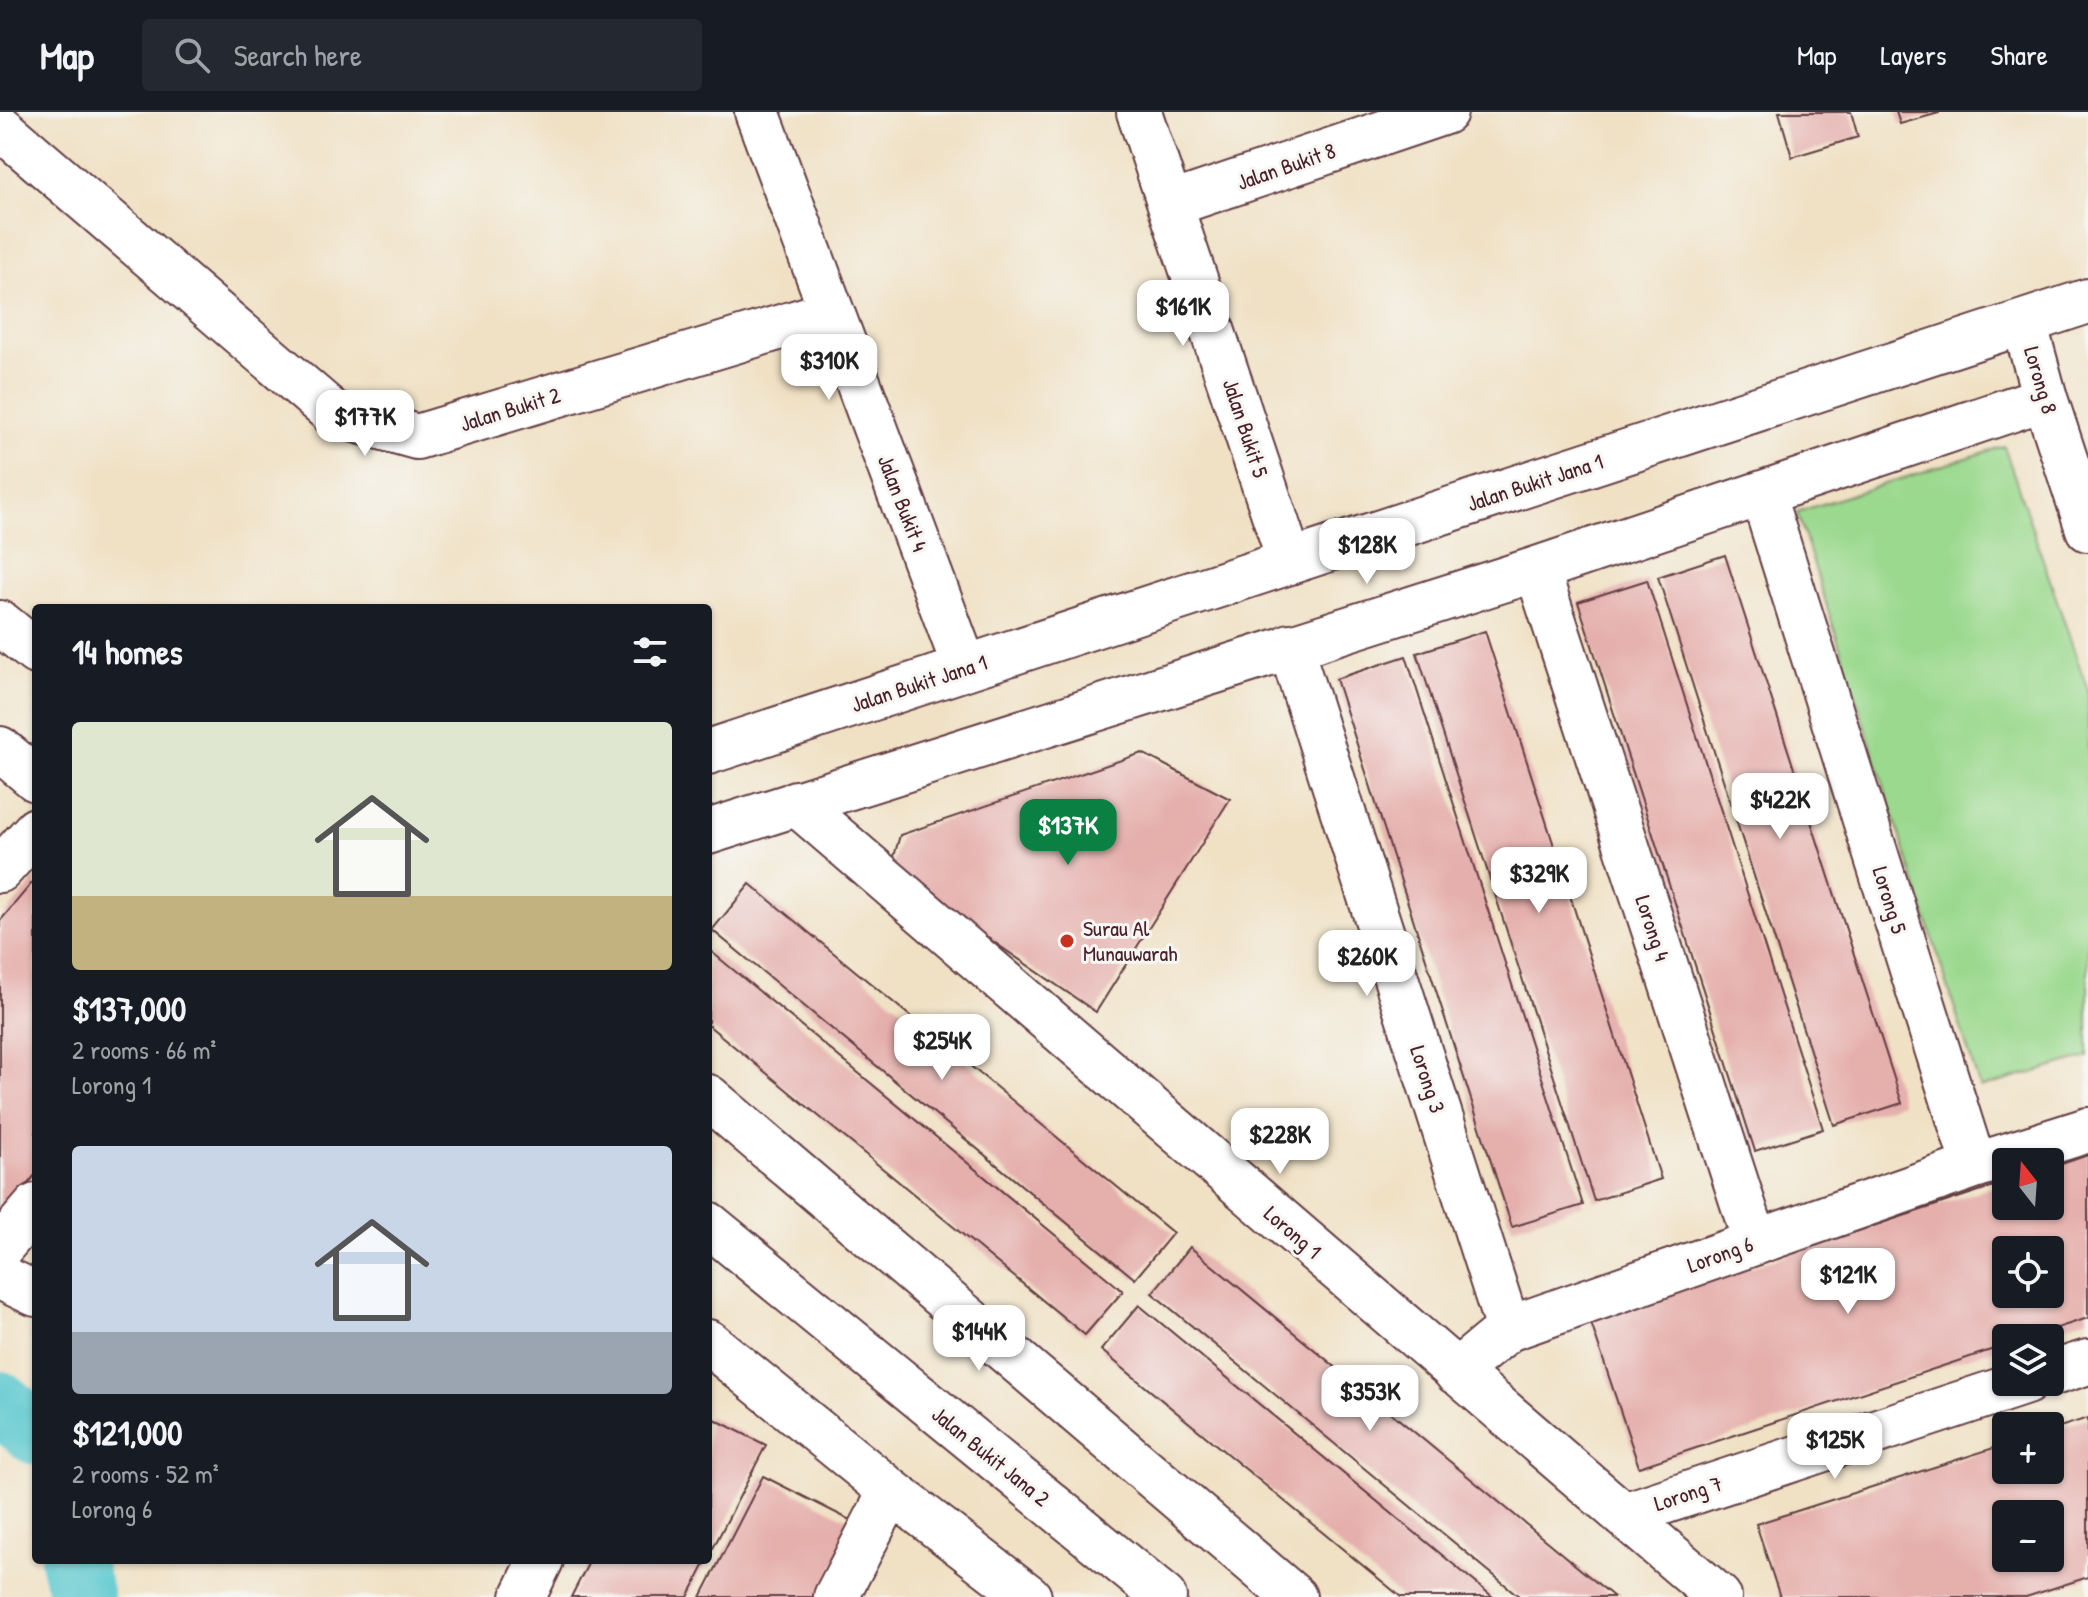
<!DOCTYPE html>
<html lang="en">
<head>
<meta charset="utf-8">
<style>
  body { margin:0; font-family:"Patrick Hand",sans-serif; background:#242831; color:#f1f3f6; height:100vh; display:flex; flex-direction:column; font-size:30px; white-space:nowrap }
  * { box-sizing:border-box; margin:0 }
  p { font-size:26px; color:#9ea1a6 }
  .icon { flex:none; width:44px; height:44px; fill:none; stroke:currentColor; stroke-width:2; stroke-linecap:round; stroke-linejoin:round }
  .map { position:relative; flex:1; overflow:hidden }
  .side { position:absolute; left:32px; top:492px; width:680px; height:960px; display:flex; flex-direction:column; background:#171b24; border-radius:8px; box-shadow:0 2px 6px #0004 }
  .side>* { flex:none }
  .needle { width:52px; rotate:343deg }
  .tools { position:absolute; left:1992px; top:1036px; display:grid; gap:16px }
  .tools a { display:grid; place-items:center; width:72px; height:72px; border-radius:8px; background:#171b24; box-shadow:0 2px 6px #0004; font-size:40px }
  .price { position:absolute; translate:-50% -68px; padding:0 18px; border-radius:16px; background:#fff; color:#222; font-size:26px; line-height:52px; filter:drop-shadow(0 2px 4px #0008) }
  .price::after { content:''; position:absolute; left:50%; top:48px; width:24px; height:18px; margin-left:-12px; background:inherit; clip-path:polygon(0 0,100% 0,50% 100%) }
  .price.current { background:#0b8043; color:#fff }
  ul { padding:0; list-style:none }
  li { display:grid; align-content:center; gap:16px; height:424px; padding:0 40px }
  li span { display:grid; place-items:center; height:248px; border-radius:8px; color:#555 }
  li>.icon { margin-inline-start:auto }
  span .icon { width:144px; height:144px; fill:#fffc; stroke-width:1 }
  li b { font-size:34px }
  h2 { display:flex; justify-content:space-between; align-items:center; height:96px; padding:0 40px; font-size:34px }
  header { display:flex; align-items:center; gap:48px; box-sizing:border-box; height:112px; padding:0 40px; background:#171b24; border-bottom:2px solid #363941 }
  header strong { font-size:38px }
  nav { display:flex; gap:44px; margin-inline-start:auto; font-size:28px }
  .search { width:560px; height:72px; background:#242831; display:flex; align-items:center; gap:20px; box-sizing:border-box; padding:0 28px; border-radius:8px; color:#9ea1a6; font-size:30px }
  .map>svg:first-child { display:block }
  .green { fill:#9bd98e; stroke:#727c5c; stroke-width:2 }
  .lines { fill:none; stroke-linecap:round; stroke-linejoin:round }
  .river { stroke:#5ac8ce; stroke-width:64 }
  .building { fill:#e5afac; fill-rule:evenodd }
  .minor-casing { stroke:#633c42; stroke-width:48 }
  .minor { stroke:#fff; stroke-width:44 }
  .poi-dot { fill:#c8321e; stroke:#f6f6f2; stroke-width:3 }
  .labels { text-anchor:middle; stroke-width:6; stroke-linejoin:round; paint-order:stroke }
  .street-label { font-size:22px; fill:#4a1f2b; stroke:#f6f6f2 }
  .poi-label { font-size:22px; fill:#4a1f2b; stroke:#f6f6f2; text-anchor:start }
</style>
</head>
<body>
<header>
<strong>Map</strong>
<div class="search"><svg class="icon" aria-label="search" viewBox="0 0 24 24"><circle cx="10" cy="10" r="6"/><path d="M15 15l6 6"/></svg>Search here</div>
<nav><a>Map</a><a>Layers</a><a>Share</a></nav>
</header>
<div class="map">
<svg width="2088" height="1485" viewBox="0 0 2088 1485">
  <rect width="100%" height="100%" fill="#f6f6f2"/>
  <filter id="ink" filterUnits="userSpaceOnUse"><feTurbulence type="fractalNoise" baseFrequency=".0125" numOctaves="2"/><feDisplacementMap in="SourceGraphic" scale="16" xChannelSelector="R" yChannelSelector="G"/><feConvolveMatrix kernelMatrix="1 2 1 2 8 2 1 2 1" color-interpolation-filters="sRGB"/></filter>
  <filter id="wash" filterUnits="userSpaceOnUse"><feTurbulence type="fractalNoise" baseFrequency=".006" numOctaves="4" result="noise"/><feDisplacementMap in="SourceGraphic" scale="32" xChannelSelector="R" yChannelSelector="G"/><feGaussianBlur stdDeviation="1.8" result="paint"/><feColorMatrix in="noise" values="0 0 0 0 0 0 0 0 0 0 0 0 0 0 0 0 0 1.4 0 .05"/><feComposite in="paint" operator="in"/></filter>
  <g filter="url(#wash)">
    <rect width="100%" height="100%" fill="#f0e1c5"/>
    <path class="green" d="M2004 334 2088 579V945L1980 976 1797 400Z"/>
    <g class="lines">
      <path class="river" d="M0 1291 36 1321
        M72 1448 82 1485"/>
    </g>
    <g id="blocks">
      <path class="building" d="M1779 0H1851L1858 25 1792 45Z
        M1896 0H1939V1L1900 12Z
        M1725 443 1902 991 1834 1013 1658 465Z
        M1647 468 1823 1017 1755 1039 1578 490Z
        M1485 519 1661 1067 1594 1089 1417 541Z
        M1406 544 1583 1093 1512 1115 1336 567Z
        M1142 641 1230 687 1096 900 890 759 900 723Z
        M36 766V1062L0 1106V809Z
        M750 772 1173 1121 1135 1167 712 818Z
        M708 837 1123 1179 1085 1223 708 913Z
        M2088 1043V1206L2026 1226H2006V1233L1639 1355 1590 1208 2006 1070V1094H2050V1056ZM2006 1138H2050V1182H2006Z
        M1190 1135 1614 1485H1520L1152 1181Z
        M1139 1193 1493 1485H1401L1101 1238Z
        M708 1304 766 1333 708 1446Z
        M2088 1306V1465L2026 1485H1780L1756 1412 2006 1332V1358H2050V1318ZM2006 1402H2050V1446H2006Z
        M763 1364 856 1411 818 1485H701Z
        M590 1448H707L688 1485H571Z"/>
    </g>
  </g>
  <g filter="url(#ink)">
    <use href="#blocks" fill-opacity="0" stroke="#633c42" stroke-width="2"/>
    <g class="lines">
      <defs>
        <path id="minor" d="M757 0 965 556
          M1139 0 1290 450
          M0 15 334 302 417 325 831 200
          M1172 92 1445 0
          M2024 210 2045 286 2088 417
          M1763 384 1974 1054
          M1537 457 1755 1129
          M0 511 36 540
          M1290 534 1508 1217
          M0 637 36 667
          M708 640 2088 189
          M796 691 1719 1485
          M708 720 1537 457 2045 286
          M0 758 36 718
          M708 985 1294 1485
          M708 1112 1164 1485
          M0 1136 36 1094
          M0 1165 36 1182
          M708 1230 891 1379 1029 1485
          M1456 1260 1508 1217 1974 1054 2088 1018
          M2050 1262 2088 1250
          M1624 1403 2026 1270
          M523 1485 541 1448
          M836 1485 891 1379"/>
      </defs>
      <use href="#minor" class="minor-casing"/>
      <use href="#minor" class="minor"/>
    </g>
  </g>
  <circle class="poi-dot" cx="1067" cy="829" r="8"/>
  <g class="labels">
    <g class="street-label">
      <text transform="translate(1286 54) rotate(-19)" y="8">Jalan Bukit 8</text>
      <text transform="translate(2041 268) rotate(74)" y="8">Lorong 8</text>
      <text transform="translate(510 297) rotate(-17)" y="8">Jalan Bukit 2</text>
      <text transform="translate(1246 316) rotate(72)" y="8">Jalan Bukit 5</text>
      <text transform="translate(1535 370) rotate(-18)" y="8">Jalan Bukit Jana 1</text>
      <text transform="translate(903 391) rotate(69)" y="8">Jalan Bukit 4</text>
      <text transform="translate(919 571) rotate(-18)" y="8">Jalan Bukit Jana 1</text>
      <text transform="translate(1890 788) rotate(73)" y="8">Lorong 5</text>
      <text transform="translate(1653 816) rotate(72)" y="8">Lorong 4</text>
      <text transform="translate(1428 967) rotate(72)" y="8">Lorong 3</text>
      <text transform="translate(1293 1120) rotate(41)" y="8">Lorong 1</text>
      <text transform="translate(1720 1142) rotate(-20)" y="8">Lorong 6</text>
      <text transform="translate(991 1344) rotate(39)" y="8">Jalan Bukit Jana 2</text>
      <text transform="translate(1688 1381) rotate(-18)" y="8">Lorong 7</text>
    </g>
    <g class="poi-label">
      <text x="1083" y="824">Surau Al<tspan x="1083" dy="25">Munauwarah</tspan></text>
    </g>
  </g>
</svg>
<div class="tools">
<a><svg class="needle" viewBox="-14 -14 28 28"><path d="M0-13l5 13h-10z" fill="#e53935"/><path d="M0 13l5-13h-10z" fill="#9ea1a6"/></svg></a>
<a><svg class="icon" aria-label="locate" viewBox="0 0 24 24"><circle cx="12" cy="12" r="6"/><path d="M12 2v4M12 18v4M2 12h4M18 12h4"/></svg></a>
<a><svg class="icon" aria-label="layers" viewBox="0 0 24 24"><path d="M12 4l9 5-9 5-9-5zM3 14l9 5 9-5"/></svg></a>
<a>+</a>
<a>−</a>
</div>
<b class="price" style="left:1183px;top:236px">$161K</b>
<b class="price" style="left:829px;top:290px">$310K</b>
<b class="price" style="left:365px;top:346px">$177K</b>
<b class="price" style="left:1367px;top:474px">$128K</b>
<b class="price" style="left:1780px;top:729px">$422K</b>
<b class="price current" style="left:1068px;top:755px">$137K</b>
<b class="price" style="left:1539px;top:803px">$329K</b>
<b class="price" style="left:1367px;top:886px">$260K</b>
<b class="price" style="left:942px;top:970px">$254K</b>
<b class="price" style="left:1280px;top:1064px">$228K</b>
<b class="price" style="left:1848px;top:1204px">$121K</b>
<b class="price" style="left:979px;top:1261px">$144K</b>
<b class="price" style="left:1370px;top:1321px">$353K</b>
<b class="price" style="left:1835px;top:1369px">$125K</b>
<section class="side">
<h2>14 homes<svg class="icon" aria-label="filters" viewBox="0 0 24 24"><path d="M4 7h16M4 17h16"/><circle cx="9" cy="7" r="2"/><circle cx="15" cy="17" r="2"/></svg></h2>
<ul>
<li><span style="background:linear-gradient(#dfe7d0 70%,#c2b280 0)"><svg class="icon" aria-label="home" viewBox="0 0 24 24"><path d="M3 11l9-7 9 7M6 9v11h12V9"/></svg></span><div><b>$137,000</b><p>2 rooms · 66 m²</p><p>Lorong 1</p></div></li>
<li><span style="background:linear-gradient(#c9d6e8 75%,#9aa5b1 0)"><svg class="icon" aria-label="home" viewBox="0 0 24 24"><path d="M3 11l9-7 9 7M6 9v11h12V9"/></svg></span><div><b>$121,000</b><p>2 rooms · 52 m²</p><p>Lorong 6</p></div></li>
</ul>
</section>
</div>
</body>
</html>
